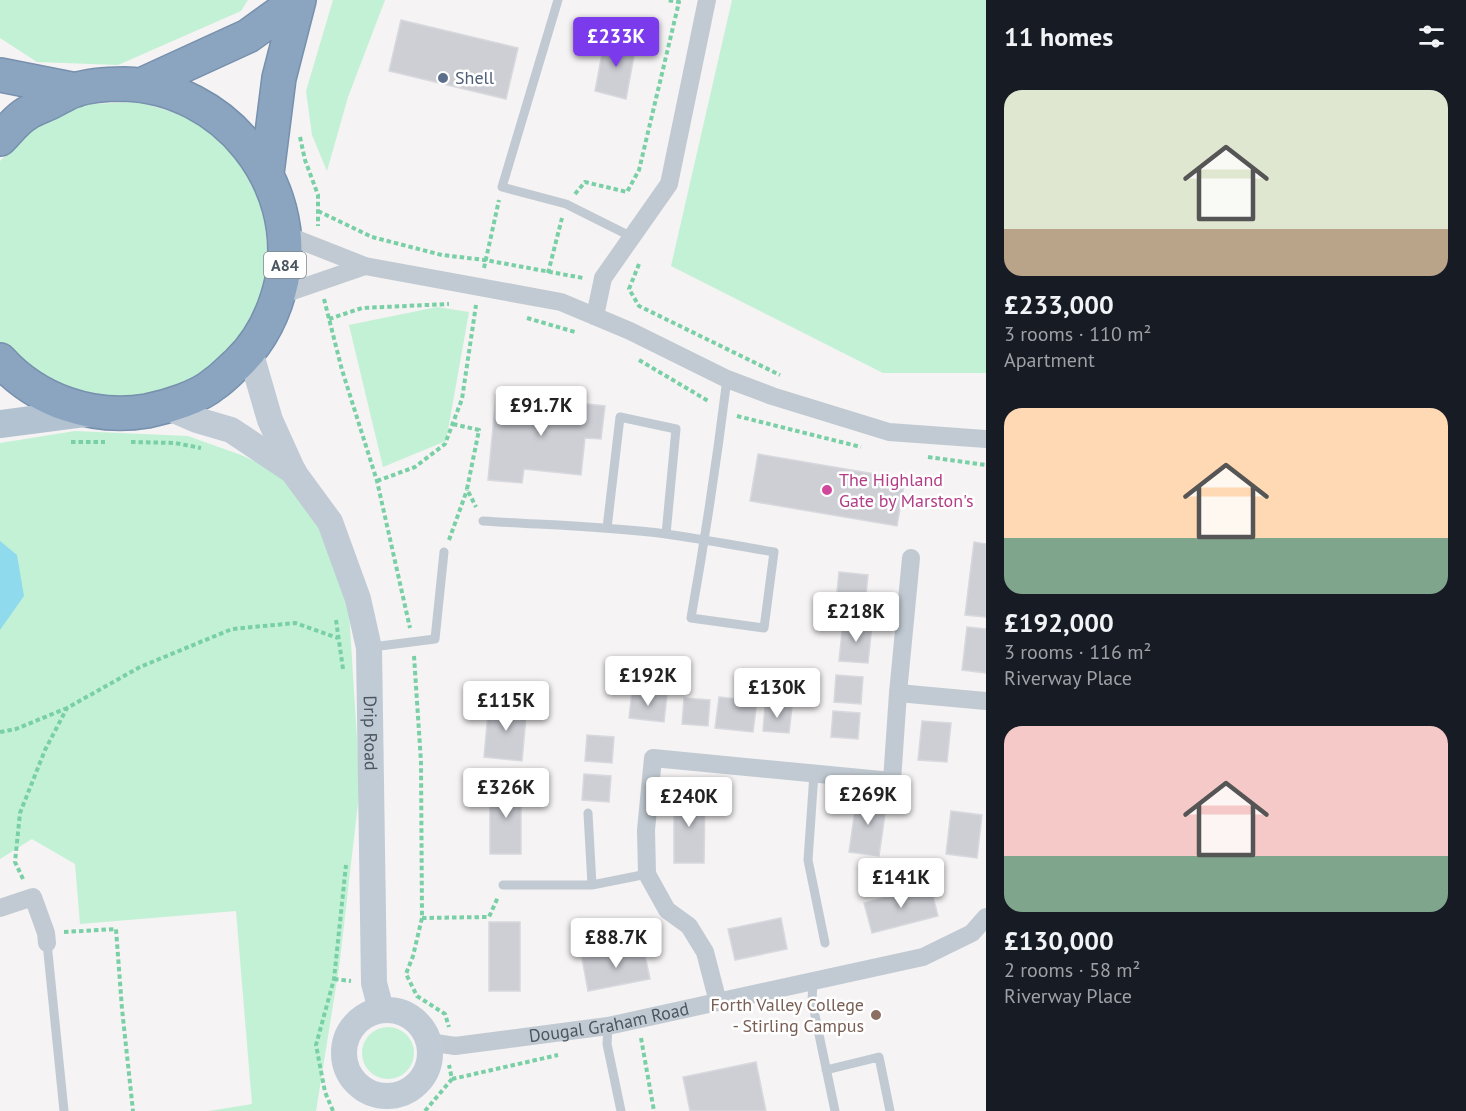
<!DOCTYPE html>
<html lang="en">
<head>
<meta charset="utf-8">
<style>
  body { margin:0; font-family:"PT Sans",sans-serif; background:#20242c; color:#f1f3f6; height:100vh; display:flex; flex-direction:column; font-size:22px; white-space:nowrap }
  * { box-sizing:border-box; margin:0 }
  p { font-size:20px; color:#9ea1a6 }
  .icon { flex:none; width:33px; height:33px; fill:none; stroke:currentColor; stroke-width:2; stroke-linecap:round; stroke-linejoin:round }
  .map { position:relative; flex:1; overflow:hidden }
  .side { display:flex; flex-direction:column; background:#171b24; width:480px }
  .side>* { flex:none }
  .price { position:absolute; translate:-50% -51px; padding:0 14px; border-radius:6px; background:#fff; color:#222; font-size:20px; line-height:39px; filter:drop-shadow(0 2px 3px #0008) }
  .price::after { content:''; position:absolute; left:50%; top:36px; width:18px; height:14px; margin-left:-9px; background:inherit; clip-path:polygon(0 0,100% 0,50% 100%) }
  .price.active { background:#7c3aed; color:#fff }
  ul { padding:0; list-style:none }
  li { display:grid; align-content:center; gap:12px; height:318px; padding:0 18px }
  li span { display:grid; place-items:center; height:186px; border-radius:18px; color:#555 }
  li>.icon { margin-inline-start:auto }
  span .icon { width:108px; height:108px; fill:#fffc; stroke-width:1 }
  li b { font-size:26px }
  h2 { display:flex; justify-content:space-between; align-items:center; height:72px; padding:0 18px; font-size:26px }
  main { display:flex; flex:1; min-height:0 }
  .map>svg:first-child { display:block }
  .green { fill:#c3f1d5 }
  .water { fill:#90daee }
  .building { fill:#cdcfd5; stroke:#d7d9de; stroke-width:1.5 }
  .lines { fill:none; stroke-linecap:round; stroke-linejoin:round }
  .highway-casing { stroke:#7690ad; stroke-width:36 }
  .path { stroke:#7ad0a6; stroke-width:4; stroke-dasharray:4.5 3; stroke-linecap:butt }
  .lane { stroke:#c1cad2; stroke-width:9 }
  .street { stroke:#c1cad2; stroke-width:18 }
  .secondary { stroke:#c1cbd6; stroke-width:26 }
  .primary { stroke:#b3c2d1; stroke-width:28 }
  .highway { stroke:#8ba5c1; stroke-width:33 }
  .service-dot { fill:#5c6f8a; stroke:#fff; stroke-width:2 }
  .hotel-dot { fill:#d1479c; stroke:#fff; stroke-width:2 }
  .education-dot { fill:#8d6e63; stroke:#fff; stroke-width:2 }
  .labels { text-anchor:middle; stroke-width:5; stroke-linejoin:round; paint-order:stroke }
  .shield { fill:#fff; stroke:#808990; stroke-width:1.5 }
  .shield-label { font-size:16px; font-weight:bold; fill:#4a5661 }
  .service-label { font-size:18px; fill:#4e5e75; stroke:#fff; text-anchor:start }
  .hotel-label { font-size:18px; fill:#b23c85; stroke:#fff; text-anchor:start }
  .street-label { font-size:18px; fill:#4a5661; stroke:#fff }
  .education-label { font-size:18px; fill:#785e54; stroke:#fff; text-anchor:end }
</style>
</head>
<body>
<main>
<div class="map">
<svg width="986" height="1111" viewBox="0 0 986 1111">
  <rect width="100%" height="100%" fill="#f5f3f3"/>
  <path class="green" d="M0 0H248L241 11 118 65 37 62 0 38Z
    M333 0H385L348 97 327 171 312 135 306 91Z
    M732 0H986V373H883L671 266Z
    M139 102 188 117 229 147 258 190 270 237 268 286 250 331 218 368 177 393 129 404 81 399 37 379 0 344V161L40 123 88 104Z
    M437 307 469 312 446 441 383 467 349 325Z
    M75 431 188 436 241 455 285 475 326 538 349 612 360 786 339 968 316 1111H209L252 1104 236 911 80 924 75 864 32 839 0 859V443Z
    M362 1053a26 26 0 1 1 52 0a26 26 0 1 1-52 0Z"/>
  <path class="water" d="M0 541 17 555 24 596 0 630Z"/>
  <path class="building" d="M401 20 518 48 506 99 389 71Z
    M605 38 636 45 626 99 595 91Z
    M496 395 528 398 526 417 540 419 542 399 605 406 601 439 585 438 581 475 524 469 522 483 488 480Z
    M758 454 905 479 897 526 750 501Z
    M974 542 986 544V617L965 615Z
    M839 572 868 575 864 614 835 611Z
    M843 622 872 624 868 663 839 661Z
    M967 627 986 629V673L962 670Z
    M836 675 863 677 861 704 834 702Z
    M632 691 667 695 664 722 629 718Z
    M719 697 757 701 753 732 715 728Z
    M684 698 710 700 708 726 682 724Z
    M489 702 527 706 522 761 484 757Z
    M765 705 792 707 789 733 763 731Z
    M833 711 860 713 858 739 831 737Z
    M922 721 951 723 947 762 918 760Z
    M587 735 614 737 612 763 585 761Z
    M584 774 611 776 609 802 582 800Z
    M490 785H521V854H490Z
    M674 794H705L704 863H674Z
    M857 796 887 800 879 856 849 852Z
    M951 811 982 815 977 858 946 854Z
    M930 885 938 916 872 933 864 903Z
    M781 918 787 949 735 960 728 929Z
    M489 922H520V991H489Z
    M643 946 650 979 588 991 582 958Z
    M756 1062 766 1111H690L683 1077Z"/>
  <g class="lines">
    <defs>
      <path id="highway" d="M0 75 76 90
        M141 85 248 36 298 0
        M0 139C8 131 16 120 26 114 33 109 43 106 51 102 59 98 67 93 75 90 90 85 109 84 124 84 224 87 301 182 282 280 275 312 261 341 238 363 230 370 223 378 214 384 199 397 167 407 147 411 93 420 37 401 0 360
        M267 173 279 78 299 0"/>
    </defs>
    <use href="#highway" class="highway-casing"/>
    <path class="path" d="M300 137 305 160 318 195V226
      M575 194 585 182 627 192 639 170 679 2 667 0
      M318 211 372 237 442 255 485 260 583 278
      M639 264 629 289 639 306 780 375
      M484 268 499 200
      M548 273 562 218
      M324 299 342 370 377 481 410 628
      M527 318 575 332
      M329 319 362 308 449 304
      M639 360 710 402
      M737 416 861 447
      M453 424 479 430 467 489 476 507
      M71 442H105
      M131 442 175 443 201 448
      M928 457 986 465
      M377 481 415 467 445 444 462 399 476 305
      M449 540 467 490
      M336 620 343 669
      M414 656 421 762 422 918 413 956 406 974 417 996 445 1014 449 1027
      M0 732 16 729 67 708
      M23 879 15 862 20 813 45 750 67 708 140 667 232 629 295 623 338 638
      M422 918 489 917 498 897
      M64 932 116 929 122 1009 133 1111
      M334 979 351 981
      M641 1038 654 1111
      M452 1079 558 1055
      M333 1111 325 1092 316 1045 334 979 346 865
      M425 1111 452 1079 449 1065"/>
    <path class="lane" d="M558 0 502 187 566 204 632 237
      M483 521C544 525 605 526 666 534 702 539 738 546 774 552L764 628 691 618C705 539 717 459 727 379
      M607 528 620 417 676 429 666 534
      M372 647 435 639 444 552
      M814 774 808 860 825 943
      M588 813 592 885
      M503 885H592L647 874
      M47 943 64 1111
      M813 981 812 1001 835 1111
      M608 1026 607 1044 621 1111
      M826 1070 879 1057 890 1111"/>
    <g class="street">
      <path d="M284 234 365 266 561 302 630 331 727 379 772 396 889 432 986 439"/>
      <path d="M278 296 365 266"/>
      <path d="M595 316 603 278 669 184 707 0"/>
      <path d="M898 693 986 701"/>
      <path d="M0 908 33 897 46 933 47 943"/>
      <path d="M718 1002 705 952 689 926 667 910 647 874 646 830 653 758 892 781 898 693 911 558"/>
      <path id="s1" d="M429 1042 455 1046 608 1026 923 957 972 933 986 917"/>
    </g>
    <g class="secondary">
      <path id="s2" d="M250 351 270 420 294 473 330 522 358 599 369 648 374 983 381 1010"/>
      <path d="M167 407 197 420 231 430 294 472"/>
      <circle cx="387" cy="1053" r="43"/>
    </g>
    <path class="primary" d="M0 424 92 412"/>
    <use href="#highway" class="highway"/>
  </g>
  <circle class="service-dot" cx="443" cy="78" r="6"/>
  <circle class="hotel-dot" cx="827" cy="490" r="6"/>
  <circle class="education-dot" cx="876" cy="1015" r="6"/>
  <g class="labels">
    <rect class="shield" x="264" y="252" width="42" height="26" rx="4.5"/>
    <g class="shield-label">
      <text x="285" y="271">A84</text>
    </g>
    <g class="service-label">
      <text x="455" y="84">Shell</text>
    </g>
    <g class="hotel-label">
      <text x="839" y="486">The Highland<tspan x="839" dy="21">Gate by Marston's</tspan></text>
    </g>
    <g class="street-label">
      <text dy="6" stroke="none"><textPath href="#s2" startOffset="408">Drip Road</textPath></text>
      <text dy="6" stroke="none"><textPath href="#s1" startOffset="182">Dougal Graham Road</textPath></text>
    </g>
    <g class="education-label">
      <text x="864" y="1011">Forth Valley College<tspan x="864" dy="21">- Stirling Campus</tspan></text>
    </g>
  </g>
</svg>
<b class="price active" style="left:616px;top:68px">£233K</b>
<b class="price" style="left:541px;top:437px">£91.7K</b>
<b class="price" style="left:856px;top:643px">£218K</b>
<b class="price" style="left:648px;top:707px">£192K</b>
<b class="price" style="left:777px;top:719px">£130K</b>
<b class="price" style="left:506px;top:732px">£115K</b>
<b class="price" style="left:506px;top:819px">£326K</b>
<b class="price" style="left:868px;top:826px">£269K</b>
<b class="price" style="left:689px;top:828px">£240K</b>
<b class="price" style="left:901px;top:909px">£141K</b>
<b class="price" style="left:616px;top:969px">£88.7K</b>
</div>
<section class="side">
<h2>11 homes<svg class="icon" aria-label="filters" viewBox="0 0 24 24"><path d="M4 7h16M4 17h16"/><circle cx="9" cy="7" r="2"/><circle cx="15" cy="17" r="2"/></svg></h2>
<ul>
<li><span style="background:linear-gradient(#dfe7d0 75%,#b9a48a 0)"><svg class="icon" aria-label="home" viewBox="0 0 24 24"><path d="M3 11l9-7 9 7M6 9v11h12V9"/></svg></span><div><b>£233,000</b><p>3 rooms · 110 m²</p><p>Apartment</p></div></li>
<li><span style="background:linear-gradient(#ffd9b3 70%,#7fa58c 0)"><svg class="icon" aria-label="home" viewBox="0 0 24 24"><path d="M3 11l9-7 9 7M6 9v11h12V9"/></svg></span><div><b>£192,000</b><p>3 rooms · 116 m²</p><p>Riverway Place</p></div></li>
<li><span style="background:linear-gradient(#f6c9c9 70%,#7fa58c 0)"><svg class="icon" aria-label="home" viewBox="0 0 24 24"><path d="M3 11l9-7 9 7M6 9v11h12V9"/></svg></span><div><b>£130,000</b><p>2 rooms · 58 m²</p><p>Riverway Place</p></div></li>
</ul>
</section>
</main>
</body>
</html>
